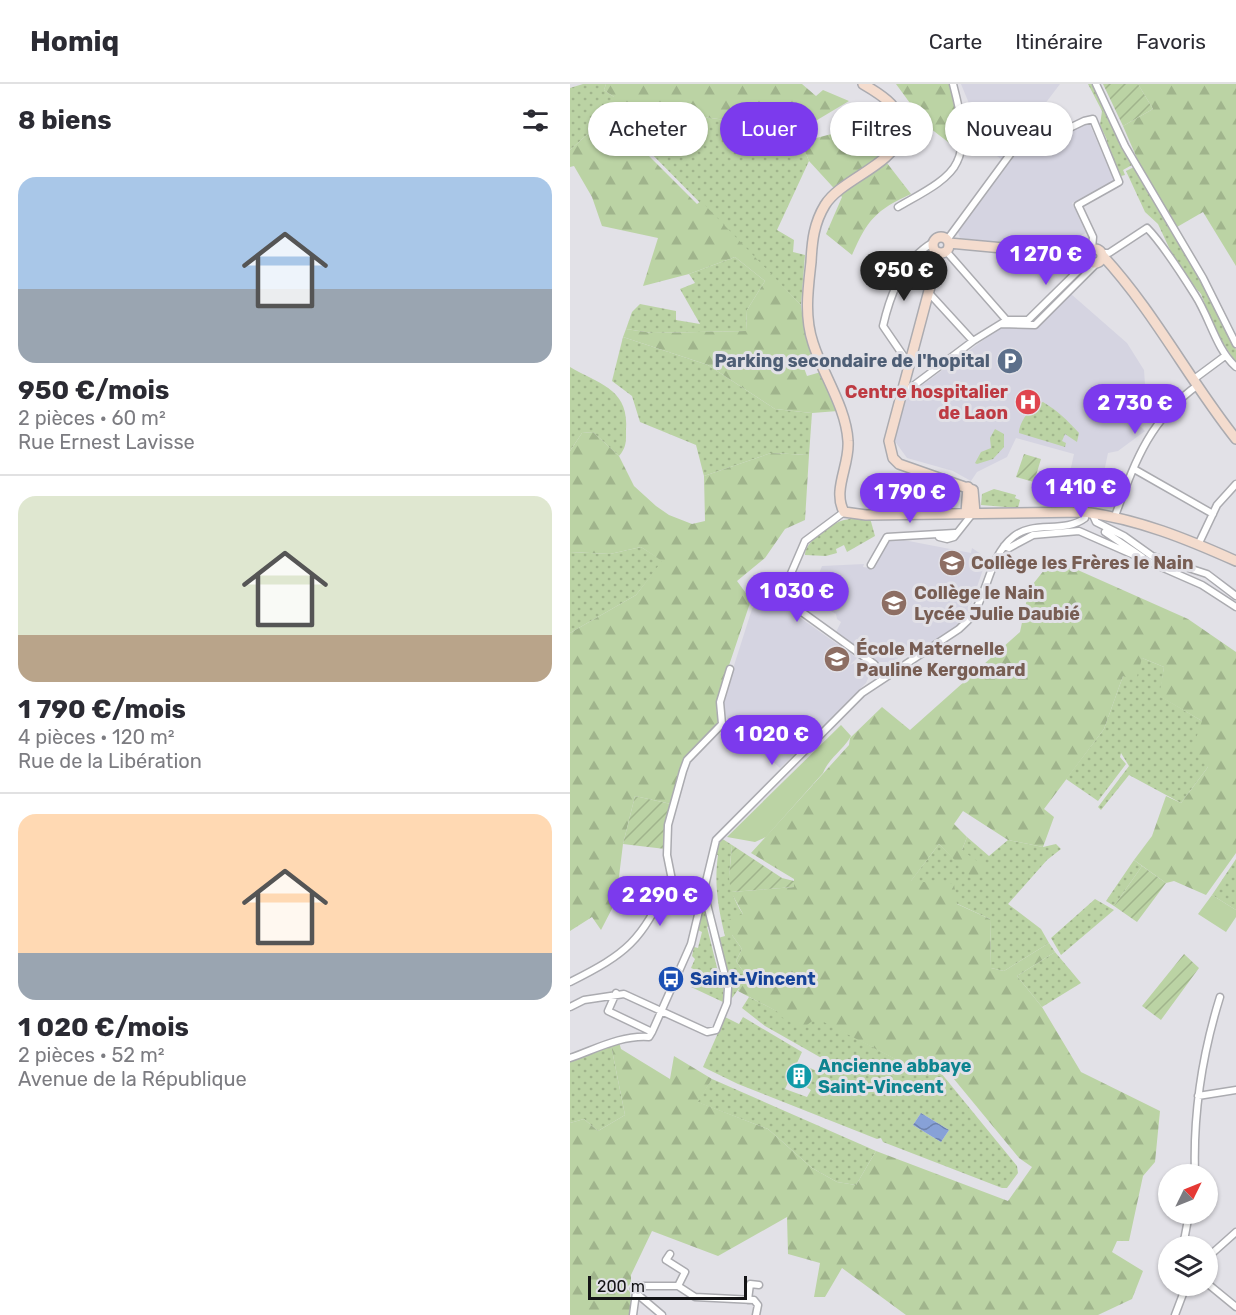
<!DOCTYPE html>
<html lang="fr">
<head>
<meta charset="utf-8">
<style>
  body { margin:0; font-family:Rubik,sans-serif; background:#f2f2f3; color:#2b2b33; height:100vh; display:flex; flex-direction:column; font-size:22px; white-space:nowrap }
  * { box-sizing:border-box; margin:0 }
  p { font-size:20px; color:#7c7c81 }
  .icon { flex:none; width:33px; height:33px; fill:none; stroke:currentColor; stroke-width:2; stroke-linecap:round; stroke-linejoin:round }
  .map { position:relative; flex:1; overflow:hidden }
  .details { display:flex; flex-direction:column; background:#fff; width:570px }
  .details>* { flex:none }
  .banner { position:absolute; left:18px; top:18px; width:558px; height:54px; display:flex; gap:12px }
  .needle { width:39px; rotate:47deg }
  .buttons { position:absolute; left:588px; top:1080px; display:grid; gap:12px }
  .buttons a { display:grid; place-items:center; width:60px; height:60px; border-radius:50%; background:#fff; box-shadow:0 2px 4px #0004; font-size:30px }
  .scale { position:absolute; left:18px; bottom:15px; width:159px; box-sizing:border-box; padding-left:6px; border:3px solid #141416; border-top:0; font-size:16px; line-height:21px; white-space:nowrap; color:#141416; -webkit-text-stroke:4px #e2e1e7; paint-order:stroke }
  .price { position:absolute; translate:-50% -51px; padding:0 14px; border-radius:21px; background:#7c3aed; color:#fff; font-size:20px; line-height:39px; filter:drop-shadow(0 2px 3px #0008) }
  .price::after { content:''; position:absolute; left:50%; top:36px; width:18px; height:14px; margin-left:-9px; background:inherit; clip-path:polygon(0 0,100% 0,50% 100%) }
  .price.on { background:#222; color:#fff }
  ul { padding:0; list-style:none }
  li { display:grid; align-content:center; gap:12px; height:318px; padding:0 18px }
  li+li { border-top:2px solid #e1e1e2 }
  li span { display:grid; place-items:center; height:186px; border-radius:18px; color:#555 }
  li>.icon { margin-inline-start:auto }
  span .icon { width:108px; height:108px; fill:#fffc; stroke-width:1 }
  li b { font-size:26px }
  h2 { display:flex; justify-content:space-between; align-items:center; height:72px; padding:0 18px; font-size:26px }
  .pill { padding:0 21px; border-radius:27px; background:#fff; box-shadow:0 2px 4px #0004; font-size:21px; line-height:54px }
  .pill.on { background:#7c3aed; color:#fff }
  header { display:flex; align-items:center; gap:36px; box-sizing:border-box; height:84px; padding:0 30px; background:#fff; border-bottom:2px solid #e1e1e2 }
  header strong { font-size:28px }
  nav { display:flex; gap:33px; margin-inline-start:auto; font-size:21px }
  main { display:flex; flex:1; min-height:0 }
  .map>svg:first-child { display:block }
  .built { fill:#d5d4e1 }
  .grass { fill:url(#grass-dots); fill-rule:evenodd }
  .forest { fill:url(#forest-firs) }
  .garden { fill:url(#garden-furrows) }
  .pitch { fill:#bbd3a4 }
  .water { fill:url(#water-waves) }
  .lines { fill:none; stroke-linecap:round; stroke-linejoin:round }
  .street-casing { stroke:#ababb0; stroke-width:9 }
  .secondary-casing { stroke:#ababb0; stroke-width:12 }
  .street { stroke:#fff; stroke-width:6 }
  .secondary { stroke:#f4dcce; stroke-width:9 }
  .labels { text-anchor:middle; stroke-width:6; stroke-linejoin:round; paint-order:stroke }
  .service-label { font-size:18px; font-weight:bold; fill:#4e5e75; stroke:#e2e1e7; text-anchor:end }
  .health-label { font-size:18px; font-weight:bold; fill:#be3a42; stroke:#e2e1e7; text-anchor:end }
  .education-label { font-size:18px; font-weight:bold; fill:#785e54; stroke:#e2e1e7; text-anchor:start }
  .transit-label { font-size:18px; font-weight:bold; fill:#164399; stroke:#e2e1e7; text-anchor:start }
  .culture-label { font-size:18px; font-weight:bold; fill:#0d838f; stroke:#e2e1e7; text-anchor:start }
</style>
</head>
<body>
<header>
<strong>Homiq</strong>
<nav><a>Carte</a><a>Itinéraire</a><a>Favoris</a></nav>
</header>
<main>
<section class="details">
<h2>8 biens<svg class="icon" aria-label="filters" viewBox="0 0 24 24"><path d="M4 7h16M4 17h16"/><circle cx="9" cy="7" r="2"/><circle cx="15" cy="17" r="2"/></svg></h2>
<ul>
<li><span style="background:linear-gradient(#a9c7e8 60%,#9aa5b1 0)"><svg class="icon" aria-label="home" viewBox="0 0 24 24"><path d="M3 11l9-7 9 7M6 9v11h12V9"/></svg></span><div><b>950 €/mois</b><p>2 pièces · 60 m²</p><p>Rue Ernest Lavisse</p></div></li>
<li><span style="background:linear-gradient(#dfe7d0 75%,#b9a48a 0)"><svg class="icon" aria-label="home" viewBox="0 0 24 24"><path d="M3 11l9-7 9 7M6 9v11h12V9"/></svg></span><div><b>1 790 €/mois</b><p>4 pièces · 120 m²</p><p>Rue de la Libération</p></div></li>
<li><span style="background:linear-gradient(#ffd9b3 75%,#9aa5b1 0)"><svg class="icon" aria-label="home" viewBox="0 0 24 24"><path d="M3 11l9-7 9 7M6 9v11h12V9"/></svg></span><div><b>1 020 €/mois</b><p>2 pièces · 52 m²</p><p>Avenue de la République</p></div></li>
</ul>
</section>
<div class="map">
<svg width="666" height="1231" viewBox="0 0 666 1231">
  <defs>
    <pattern id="grass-dots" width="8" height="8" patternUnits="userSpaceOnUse" patternTransform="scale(1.5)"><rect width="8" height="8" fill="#bbd3a4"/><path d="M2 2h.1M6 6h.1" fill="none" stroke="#a0b48c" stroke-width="1.8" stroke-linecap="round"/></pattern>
    <pattern id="forest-firs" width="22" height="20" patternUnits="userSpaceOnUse" patternTransform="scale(1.5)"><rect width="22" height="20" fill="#bbd3a4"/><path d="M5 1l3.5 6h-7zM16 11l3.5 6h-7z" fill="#a0b48c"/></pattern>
    <pattern id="garden-furrows" width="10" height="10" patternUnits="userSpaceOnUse" patternTransform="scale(1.5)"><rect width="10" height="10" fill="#bbd3a4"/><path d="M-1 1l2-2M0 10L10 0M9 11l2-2" fill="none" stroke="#a0b48c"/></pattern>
    <pattern id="water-waves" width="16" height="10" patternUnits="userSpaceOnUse" patternTransform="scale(1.5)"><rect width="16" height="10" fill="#87a1d7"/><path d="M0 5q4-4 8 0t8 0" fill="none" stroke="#6d82ad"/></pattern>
  </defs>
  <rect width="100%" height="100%" fill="#e2e1e7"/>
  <path class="built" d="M391 0H490L465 33 475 53 478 57 518 36 544 97 502 119 516 149 484 165 390 154 388 148 449 66 443 60 441 61 432 76 427 72 406 67 405 34Z
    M501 210 557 259 574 286 575 301 583 311 585 320 567 339 575 347 548 367 538 369 526 426 492 424 504 370 446 354 437 373 407 388 401 397 383 387 337 374 324 356 332 316 431 243 466 244Z
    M323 454 401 469 402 464 417 474 400 523 391 539 344 570 329 573 321 582 317 578H308L266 548 271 538 267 535 266 530 239 515 252 482 294 480 293 483 301 484 318 456Z
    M203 494 215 502 205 516 287 574 280 581 290 576 299 584 300 590 296 599 241 654 238 652 235 655 237 658 210 684 159 638 153 628V616L182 525Z"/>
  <path class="grass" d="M13 0H36L34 6 44 13V18L30 39 0 66V4Z
    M518 0H525L562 81 553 86 555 91 551 92 538 67 537 56 530 41 532 27Z
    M84 32H127L211 44 231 58 239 77 207 146 224 156 223 168 235 171 231 221 64 52Z
    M564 83 632 196 666 266V279L645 246 631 210 609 185 588 140 575 128 556 87Z
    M165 173 195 197 177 226 176 247 82 249 56 245 62 228 70 220 106 227V236L130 240 110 205 125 199 119 190Z
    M53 253 138 281 205 325 242 329 239 371 201 369 134 392 126 361 70 338 62 312 42 297Z
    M0 283C29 300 59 305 56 345 56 356 57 363 49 372L23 348 12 349 0 367Z
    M473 318C488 327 497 336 509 349L507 358 495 350 492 357 496 359 495 363 449 349C449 338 462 320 473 318Z
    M425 345 434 350V363L423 375 407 380 405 379 411 368 421 364 420 354Z
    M424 405 446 411 445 414 450 416 448 424 411 421 412 410Z
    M300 434 305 452 277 468 274 461 266 465 267 469 256 472 235 471C235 457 262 439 274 436 282 434 291 435 300 434Z
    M71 463 93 477 66 511 0 549V468L40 470Z
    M572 574 594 583 590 612 632 637 638 683 611 719 559 691 531 726 528 723 559 682 551 669 550 673 556 680 528 717 496 695 534 645 553 592Z
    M397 753 419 772 438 756 473 763 486 760 491 765 477 776 438 820 471 845 479 859 434 887 421 884 420 835 340 798 369 760 405 795 392 766Z
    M151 754 162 761C159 790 156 805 173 830L162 851 172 865 166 877 175 890V896L162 914 148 854 155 852C148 823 144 801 148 771L144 770Z
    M666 775V826L642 811Z
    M564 776 572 782 544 822 536 817Z
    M525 815 544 826 491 871 481 854Z
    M135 827 141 841 137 843 150 896 154 895 153 918 121 903 128 887 121 884 125 875 122 872 124 863 128 864 132 848 128 846 132 828Z
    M485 868 511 899 472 923 447 892Z
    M179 913 209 928 246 933 352 989H371L447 1082 448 1089 437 1104H432L313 1058 311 1054 307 1055 168 1000 133 983 155 933 169 940 173 933 232 968 215 1005 237 1013 241 1006 232 1000 240 984 249 988 255 976 195 942 172 924ZM351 1029 379 1046 371 1058 343 1041Z
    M41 961 55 1031 28 1047 14 1035 0 1039V976Z
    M142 995 306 1067 286 1101 267 1098 242 1084 198 1045 127 1018Z"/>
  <path class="forest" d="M36 0H232L246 12 253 6 279 17 222 51 211 44 127 32H84L62 55 127 120 131 117 231 221 234 245 242 270 231 276 237 292 251 288 268 327 242 329 205 325 138 281 53 253 56 245 82 249 176 247 177 226 195 197 165 173 119 190 73 202 88 154 32 142 22 113 4 82 0 83V66L30 39 44 18V13L34 6Z
    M326 0H379L388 31 387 65 356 41Z
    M568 0H666V182L633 128 607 143 569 79 553 42 583 25Z
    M299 34 325 54 310 70 341 110C306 126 297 136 282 171L256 150 272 113 239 77 231 58 273 47Z
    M23 348 49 372 64 402 86 422 99 431 122 440 135 437 134 392 201 369 239 371 235 436 215 445 195 474 167 497 181 516 146 620 148 640 115 675 101 720 65 712 53 760 46 817 31 846 22 833 0 847V549L66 511 92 477 71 463 40 470 0 468V367L12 349Z
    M483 475 618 535 666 568V769L636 811 604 797 596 799 564 776 582 752 596 712 611 719 638 683 623 663 632 637 589 612 594 583 572 574 566 596 553 592 534 645 474 725 484 733 473 763 438 756 393 727 384 740 397 753 392 766 415 783 404 796 369 760 341 797 384 800 387 820 420 835 421 884 434 887 479 859 485 868 447 892 472 923 511 988 590 1027 585 1078 573 1092 559 1157H547L542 1168 573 1187 562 1215 528 1231H336L272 1184 255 1213H244L250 1179 218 1170 217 1133 148 1172 82 1147 61 1191V1199L56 1204 60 1208 62 1231H0V1039L14 1035 28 1047 55 1031 41 961 49 958 51 965 100 995 104 972 142 995 128 1018 198 1045 242 1084 267 1098 286 1101 306 1067 438 1117 462 1083 449 1074 379 989H352L246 934 232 945 210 932 208 928 168 907 175 890 166 877 172 865 162 851 158 836 173 830 161 808 224 803V795L181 769 279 661 280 654 312 623 340 646 450 548 459 505Z"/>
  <path class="garden" d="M533 0H568L583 25 553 42Z
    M454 370 471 375 464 398 446 393Z
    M65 712 101 720 95 741V765L53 760Z
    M162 761 212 794 224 797V803L161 808 159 794Z
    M572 782 596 799 567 838 544 822Z
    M614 870 629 884 591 936 572 922Z"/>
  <path class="pitch" d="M271 641 281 652C274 665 259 674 253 689L196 753 185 758 157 753Z
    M642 811 666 826V833L656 848 628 830Z"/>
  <path class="water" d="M351 1029 379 1046 371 1058 343 1041Z"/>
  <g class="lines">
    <defs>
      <path id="street" d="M526 0 555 62 633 194 666 260
        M483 52 514 37 523 35 549 98 508 121 523 153 522 165
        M328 123C346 112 378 98 387 78 398 56 389 23 383 0
        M377 156 444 65 441 61
        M376 167 439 239
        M532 169H539L577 144C592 159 613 192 625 211 640 234 646 265 666 283
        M359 209 403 257
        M431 240 465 241 527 179
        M339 280 313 242C320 211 334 174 364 158
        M624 295 655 272
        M332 303 339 305 403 257 437 236H458L519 176
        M564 385 643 430
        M274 428 235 457 216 501 218 514 225 523 304 580 315 593
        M522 429 526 438 554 452 582 472 637 490 666 512
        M545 432C565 378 579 336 628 301
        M535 448 572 473
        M369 453 377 455 384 453 403 429
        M629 459 647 421 666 400
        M434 462 439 464 463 451 509 447 632 501 666 523
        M301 481 317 453 385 449
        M102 796 97 771 98 741 113 687 117 676 152 640 150 618 160 585
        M0 898C58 869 71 857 98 799L102 796 135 801
        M0 923 14 916 54 910 137 948 146 946 157 919 158 904 136 816 132 813
        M82 948 121 860 146 756 292 609 389 545C393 541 399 536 402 532 418 508 420 471 443 453 463 436 494 450 515 434L514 428
        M0 974C26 965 51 951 79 953L82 948 38 927 46 909
        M628 1012 666 1006
        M625 1090C623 1029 632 971 650 913
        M613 1162 619 1130
        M100 1170 96 1176 115 1188 108 1202
        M638 1173 666 1148
        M638 1200 666 1223
        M178 1216 180 1200 189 1201
        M63 1231 66 1209
        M92 1231 66 1209 64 1205 67 1202H108L125 1213 184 1216 188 1221 186 1231
        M605 1231 616 1202"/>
      <path id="secondary" d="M293 0C312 11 336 25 330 51 324 81 271 95 255 121 244 139 242 157 241 178 238 205 234 232 243 259 253 291 276 323 278 357 280 381 262 406 274 428L296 431 514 428C568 435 617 455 666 477
        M363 161a8 8 0 1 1 16 0a8 8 0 1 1-16 0Z
        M379 159 498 170 518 175
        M518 172a7 7 0 1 1 14 0a7 7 0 1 1-14 0Z
        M369 169 319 357 323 374 329 380 403 406 405 429
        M532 171C584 227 619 296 666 355
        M396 429 398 403"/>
    </defs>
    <use href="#street" class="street-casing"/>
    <use href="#secondary" class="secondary-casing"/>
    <use href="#street" class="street"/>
    <use href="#secondary" class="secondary"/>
  </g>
  <defs>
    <symbol id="parking-disc" viewBox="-11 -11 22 22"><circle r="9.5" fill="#5c6f8a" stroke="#e2e1e7"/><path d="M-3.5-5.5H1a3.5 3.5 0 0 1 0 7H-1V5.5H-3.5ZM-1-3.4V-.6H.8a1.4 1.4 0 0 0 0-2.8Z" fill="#fff"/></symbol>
    <symbol id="hospital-disc" viewBox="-11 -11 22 22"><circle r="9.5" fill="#e0444e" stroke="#e2e1e7"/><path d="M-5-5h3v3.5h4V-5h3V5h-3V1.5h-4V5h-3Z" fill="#fff"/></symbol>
    <symbol id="school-disc" viewBox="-11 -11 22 22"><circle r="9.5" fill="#8d6e63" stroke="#e2e1e7"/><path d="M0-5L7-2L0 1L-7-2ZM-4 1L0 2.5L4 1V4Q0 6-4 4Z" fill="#fff"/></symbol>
    <symbol id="bus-disc" viewBox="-11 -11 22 22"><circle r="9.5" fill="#1a4fb4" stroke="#e2e1e7"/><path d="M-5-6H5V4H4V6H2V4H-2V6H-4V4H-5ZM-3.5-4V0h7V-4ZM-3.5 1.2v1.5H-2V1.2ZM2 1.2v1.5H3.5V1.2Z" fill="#fff"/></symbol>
    <symbol id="building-disc" viewBox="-11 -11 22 22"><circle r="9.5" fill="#0f9aa8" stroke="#e2e1e7"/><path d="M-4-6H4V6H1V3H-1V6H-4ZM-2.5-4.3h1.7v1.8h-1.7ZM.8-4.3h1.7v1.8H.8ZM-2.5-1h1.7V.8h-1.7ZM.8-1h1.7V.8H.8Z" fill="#fff"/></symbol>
  </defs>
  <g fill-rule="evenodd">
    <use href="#parking-disc" x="425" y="262" width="30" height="30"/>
    <use href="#hospital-disc" x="443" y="303" width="30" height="30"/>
    <use href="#school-disc" x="367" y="464" width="30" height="30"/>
    <use href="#school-disc" x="309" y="504" width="30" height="30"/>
    <use href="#school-disc" x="252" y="560" width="30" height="30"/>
    <use href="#bus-disc" x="86" y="880" width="30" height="30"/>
    <use href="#building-disc" x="214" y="977" width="30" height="30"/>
  </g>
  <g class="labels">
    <g class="service-label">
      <text x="420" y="283">Parking secondaire de l'hopital</text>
    </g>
    <g class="health-label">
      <text x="438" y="314">Centre hospitalier<tspan x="438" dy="21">de Laon</tspan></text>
    </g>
    <g class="education-label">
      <text x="401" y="485">Collège les Frères le Nain</text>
      <text x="344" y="515">Collège le Nain<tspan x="344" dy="21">Lycée Julie Daubié</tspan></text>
      <text x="286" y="571">École Maternelle<tspan x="286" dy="21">Pauline Kergomard</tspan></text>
    </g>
    <g class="transit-label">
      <text x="120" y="901">Saint-Vincent</text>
    </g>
    <g class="culture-label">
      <text x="248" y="988">Ancienne abbaye<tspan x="248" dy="21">Saint-Vincent</tspan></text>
    </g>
  </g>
</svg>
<div class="buttons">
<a><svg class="needle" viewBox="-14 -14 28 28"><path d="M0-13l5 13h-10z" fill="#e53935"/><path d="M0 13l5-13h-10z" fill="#7c7c81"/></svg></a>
<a><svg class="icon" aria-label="layers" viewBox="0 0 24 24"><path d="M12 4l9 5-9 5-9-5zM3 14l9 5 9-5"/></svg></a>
</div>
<div class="scale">200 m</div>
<b class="price" style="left:476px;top:202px">1 270 €</b>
<b class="price on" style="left:334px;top:218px">950 €</b>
<b class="price" style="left:565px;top:351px">2 730 €</b>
<b class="price" style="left:511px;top:435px">1 410 €</b>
<b class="price" style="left:340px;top:440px">1 790 €</b>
<b class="price" style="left:227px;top:539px">1 030 €</b>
<b class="price" style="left:202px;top:682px">1 020 €</b>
<b class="price" style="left:90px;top:843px">2 290 €</b>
<div class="banner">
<a class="pill">Acheter</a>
<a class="pill on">Louer</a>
<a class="pill">Filtres</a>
<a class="pill">Nouveau</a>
</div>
</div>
</main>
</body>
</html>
